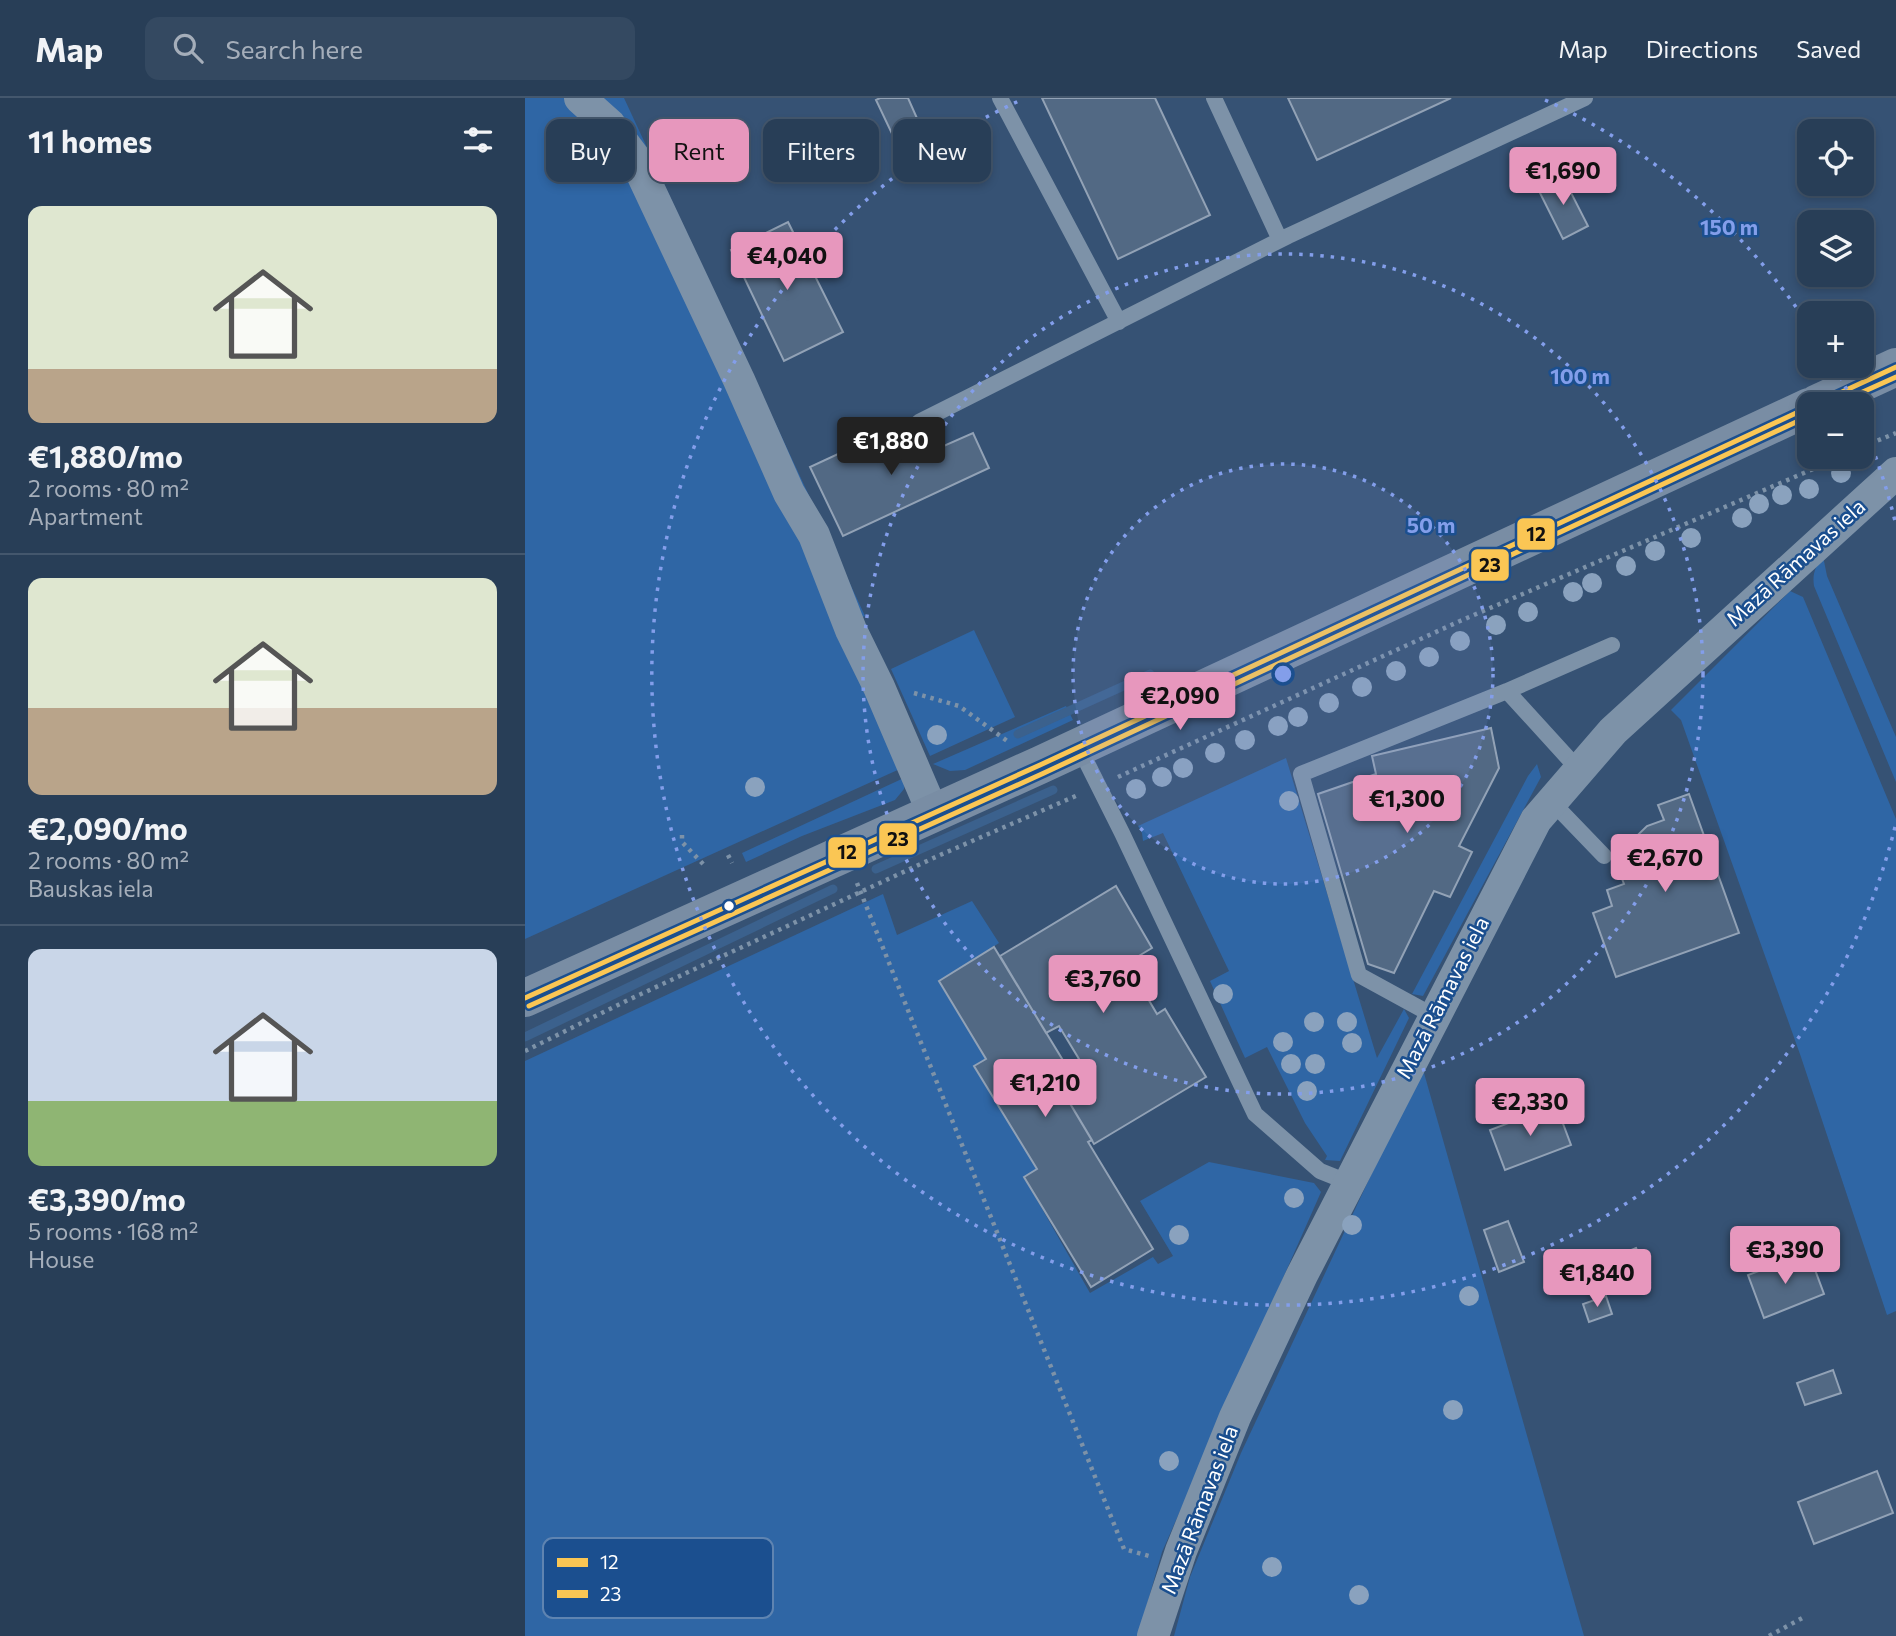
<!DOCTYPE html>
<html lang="en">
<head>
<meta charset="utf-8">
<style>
  body { margin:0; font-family:Commissioner,sans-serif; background:#344961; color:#f1f3f6; height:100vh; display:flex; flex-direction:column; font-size:26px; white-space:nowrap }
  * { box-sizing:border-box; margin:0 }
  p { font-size:23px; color:#a5aeba }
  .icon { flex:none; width:38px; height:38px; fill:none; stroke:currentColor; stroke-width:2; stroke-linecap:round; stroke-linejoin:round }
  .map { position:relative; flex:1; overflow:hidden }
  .drawer { display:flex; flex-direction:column; background:#283e57; width:525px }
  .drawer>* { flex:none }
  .banner { position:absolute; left:21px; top:21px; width:665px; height:63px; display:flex; gap:14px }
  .buttons { position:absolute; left:1272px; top:21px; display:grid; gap:14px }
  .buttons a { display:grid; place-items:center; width:77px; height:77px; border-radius:14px; background:#283e57; box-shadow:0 4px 10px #0003,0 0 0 2px #44576d; font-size:35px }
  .price { position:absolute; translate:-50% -60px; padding:0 16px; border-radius:7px; background:#e797bd; color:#111; font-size:23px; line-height:46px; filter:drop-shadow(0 2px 4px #0008) }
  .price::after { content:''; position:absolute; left:50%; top:42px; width:21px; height:16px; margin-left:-10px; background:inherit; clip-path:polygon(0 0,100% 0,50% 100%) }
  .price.on { background:#222; color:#fff }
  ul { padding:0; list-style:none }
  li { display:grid; align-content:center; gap:14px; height:371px; padding:0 28px }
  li+li { border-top:2px solid #44576d }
  li span { display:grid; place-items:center; height:217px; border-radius:14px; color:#555 }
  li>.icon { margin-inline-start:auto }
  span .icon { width:126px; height:126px; fill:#fffc; stroke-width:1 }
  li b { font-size:30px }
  h2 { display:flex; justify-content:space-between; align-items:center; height:84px; padding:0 28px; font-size:30px }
  .tag { padding:0 24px; border-radius:14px; background:#283e57; box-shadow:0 4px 10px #0003,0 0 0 2px #44576d; font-size:24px; line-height:63px }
  .tag.on { background:#e797bd; color:#111 }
  header { display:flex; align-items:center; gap:42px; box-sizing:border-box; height:98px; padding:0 35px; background:#283e57; border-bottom:2px solid #44576d }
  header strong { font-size:33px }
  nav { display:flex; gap:38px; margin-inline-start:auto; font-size:24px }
  .search { width:490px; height:63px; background:#344961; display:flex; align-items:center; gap:18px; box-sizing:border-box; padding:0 24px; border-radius:14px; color:#a5aeba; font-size:26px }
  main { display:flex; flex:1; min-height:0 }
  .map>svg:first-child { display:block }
  .green { fill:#2f66a5 }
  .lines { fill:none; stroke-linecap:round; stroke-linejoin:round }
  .stream { stroke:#3b618d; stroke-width:9 }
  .building { fill:#526984; stroke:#92a2b6; stroke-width:2 }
  .path { stroke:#7d92a8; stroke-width:4.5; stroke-dasharray:3.5 5; stroke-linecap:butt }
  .lane { stroke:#7d92a8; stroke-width:16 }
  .street { stroke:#7d92a8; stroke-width:32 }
  .secondary { stroke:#798da4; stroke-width:38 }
  .bus-1-casing { stroke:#1b4f8f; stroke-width:10 }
  .bus-2-casing { stroke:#1b4f8f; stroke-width:10 }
  .bus-1 { stroke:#fac654; stroke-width:5 }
  .bus-2 { stroke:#fac654; stroke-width:5 }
  .tree { fill:#8aa2be }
  .ring { fill:none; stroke:#839eea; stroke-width:3.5; stroke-dasharray:3.5 7 }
  .bus-dot { fill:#fff; stroke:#1b4f8f; stroke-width:2.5 }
  .labels { text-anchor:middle; stroke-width:5; stroke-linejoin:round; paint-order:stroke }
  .street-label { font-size:21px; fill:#fff; stroke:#1b4f8f }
  .key { fill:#1b4f8f; stroke:#5f84b1; stroke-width:2 }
  .key-label { font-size:19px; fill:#fff }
  .centre { fill:#839eea; stroke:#1b4f8f; stroke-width:3.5 }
  .ring-label { font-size:21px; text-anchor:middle; font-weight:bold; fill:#839eea; stroke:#1b4f8f; stroke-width:5; stroke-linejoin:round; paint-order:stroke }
  .line-badge { stroke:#1b4f8f; stroke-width:2.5 }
  .pale-badge-label { font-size:19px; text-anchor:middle; font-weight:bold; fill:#111 }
</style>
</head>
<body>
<header>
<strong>Map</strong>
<div class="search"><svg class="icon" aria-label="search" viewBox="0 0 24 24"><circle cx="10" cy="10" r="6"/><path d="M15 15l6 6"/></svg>Search here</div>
<nav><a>Map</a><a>Directions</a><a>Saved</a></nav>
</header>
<main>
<section class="drawer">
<h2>11 homes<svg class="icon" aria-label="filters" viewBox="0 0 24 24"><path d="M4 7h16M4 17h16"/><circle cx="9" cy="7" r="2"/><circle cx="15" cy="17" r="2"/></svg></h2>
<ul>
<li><span style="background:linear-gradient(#dfe7d0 75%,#b9a48a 0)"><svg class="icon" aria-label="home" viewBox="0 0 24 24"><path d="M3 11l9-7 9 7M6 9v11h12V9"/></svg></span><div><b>€1,880/mo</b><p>2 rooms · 80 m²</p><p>Apartment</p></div></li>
<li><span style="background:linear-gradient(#dfe7d0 60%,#b9a48a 0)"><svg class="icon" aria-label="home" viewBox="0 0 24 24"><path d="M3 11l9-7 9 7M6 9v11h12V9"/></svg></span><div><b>€2,090/mo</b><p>2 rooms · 80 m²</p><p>Bauskas iela</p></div></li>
<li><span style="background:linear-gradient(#c9d6e8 70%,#8fb573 0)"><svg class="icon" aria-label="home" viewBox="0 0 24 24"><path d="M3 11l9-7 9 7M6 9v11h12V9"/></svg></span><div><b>€3,390/mo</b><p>5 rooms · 168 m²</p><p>House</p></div></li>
</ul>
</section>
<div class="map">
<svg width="1371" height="1538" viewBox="0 0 1371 1538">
  <rect width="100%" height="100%" fill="#365274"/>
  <path class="green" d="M0 0H99L340 518 314 530 377 670 0 841Z
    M1298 458 1302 478 1371 639V684L1289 488C1287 475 1291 468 1298 458Z
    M1265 493 1278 499 1371 721V1213L1362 1217 1276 959 1156 622 1146 612Z
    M449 532 490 619 405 658 366 571Z
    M541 608 548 622 440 672 425 673 408 666Z
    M761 660 852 960 879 911 884 920 815 1063 800 1062 802 1058 780 1025 742 949 720 960 685 883 704 873 638 735 618 743 617 735 613 728Z
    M1012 666 1016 679 898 898 887 896 1003 678Z
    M381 679 379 691 370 702 277 738 221 764 217 755Z
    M358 796 372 837 447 803 474 845 414 884 461 961 512 1071 499 1079 565 1195 628 1159 633 1166 648 1158 615 1103 684 1064 789 1085 796 1094 637 1454 613 1538H0V963Z
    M897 968 1059 1538H649L665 1479 716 1355Z"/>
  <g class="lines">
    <path class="stream" d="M493 636 625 576
      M351 771 528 692
      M0 939 308 791"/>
  </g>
  <path class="building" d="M355 0H383L395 27 369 40 351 2Z
    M517 0H630L685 117 593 161Z
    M763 0H926L792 62Z
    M1037 77 1063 128 1038 141 1012 89Z
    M263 124 318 234 259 263 206 152Z
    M371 329 387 362 448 335 464 370 318 438 285 369Z
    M966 630 974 670 934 748 947 754 925 799 909 793 869 875 843 866 793 696 851 676 847 658Z
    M1164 696 1214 835 1091 879 1068 815 1087 808 1082 792 1099 786 1089 760 1122 728 1139 722 1133 707Z
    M591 788 627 850 602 865 632 916 640 911 681 979 569 1046 528 977 554 961 534 928 521 935 475 858Z
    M469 849 542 969 528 977 567 1042 563 1044 628 1151 566 1189 499 1079 512 1071 449 968 461 961 414 883Z
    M1031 1007 1046 1047 980 1072 965 1032Z
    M983 1123 999 1164 974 1174 959 1132Z
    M1111 1150 1125 1184 1098 1195 1084 1161Z
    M1266 1161 1268 1168 1286 1161 1299 1196 1239 1220 1223 1177Z
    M1081 1198 1087 1216 1064 1224 1058 1206Z
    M1308 1272 1316 1295 1280 1307 1272 1285Z
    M1352 1373 1368 1415 1289 1446 1273 1404Z"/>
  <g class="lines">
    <path class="path" d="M1337 349 1371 335
      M389 595 434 608 485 645
      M593 679 935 523 1316 359
      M157 737V744L180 768
      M203 757 207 765
      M332 785 599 1451 624 1458
      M0 953 101 903 415 757 553 697
      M1244 1538 1281 1518"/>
    <path class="lane" d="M475 0 594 224
      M689 0 755 142
      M394 324 763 138 1060 0
      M982 593 1087 547
      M554 649 597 735 730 1016 795 1073 825 1085
      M1026 703 1079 758
      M909 918 834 877 776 676 982 593 1053 671"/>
    <path class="street" d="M55 0 85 27 109 59 214 282 264 395 289 437 326 532 354 589 408 715
      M628 1538 656 1453 710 1319 777 1177 1011 722 1088 633 1371 375"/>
    <path class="secondary" d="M1291 306 1371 269
      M0 900 515 667 1284 309"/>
    <defs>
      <path id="bus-1" d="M1291 306 1371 269
        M0 900 515 667 1284 309"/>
      <path id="bus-2" d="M1311 306 1371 279
        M4 908 519 675 1284 318"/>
    </defs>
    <use href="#bus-1" class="bus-1-casing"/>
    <use href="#bus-2" class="bus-2-casing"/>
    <use href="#bus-1" class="bus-1"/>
    <use href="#bus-2" class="bus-2"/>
  </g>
  <g class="tree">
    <circle cx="1316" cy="375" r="10"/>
    <circle cx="1284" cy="391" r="10"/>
    <circle cx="1257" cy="397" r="10"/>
    <circle cx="1234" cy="406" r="10"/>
    <circle cx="1217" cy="420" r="10"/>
    <circle cx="1166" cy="440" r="10"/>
    <circle cx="1130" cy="453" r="10"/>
    <circle cx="1101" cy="468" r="10"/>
    <circle cx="1067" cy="485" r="10"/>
    <circle cx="1048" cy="494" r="10"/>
    <circle cx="1003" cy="514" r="10"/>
    <circle cx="971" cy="527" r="10"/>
    <circle cx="935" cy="543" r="10"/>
    <circle cx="904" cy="559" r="10"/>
    <circle cx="871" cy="573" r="10"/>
    <circle cx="837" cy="589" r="10"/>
    <circle cx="804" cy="605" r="10"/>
    <circle cx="773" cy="619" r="10"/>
    <circle cx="753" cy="628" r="10"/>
    <circle cx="412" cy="637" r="10"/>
    <circle cx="720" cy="642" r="10"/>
    <circle cx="690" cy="655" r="10"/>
    <circle cx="658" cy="670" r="10"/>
    <circle cx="637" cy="679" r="10"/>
    <circle cx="230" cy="689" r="10"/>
    <circle cx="611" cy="691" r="10"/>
    <circle cx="764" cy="703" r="10"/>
    <circle cx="698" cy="896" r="10"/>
    <circle cx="789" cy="924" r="10"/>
    <circle cx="822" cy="924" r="10"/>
    <circle cx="758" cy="944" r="10"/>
    <circle cx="827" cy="945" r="10"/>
    <circle cx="766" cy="966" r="10"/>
    <circle cx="790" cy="966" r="10"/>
    <circle cx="782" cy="993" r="10"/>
    <circle cx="769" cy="1100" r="10"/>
    <circle cx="827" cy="1127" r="10"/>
    <circle cx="654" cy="1137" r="10"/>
    <circle cx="944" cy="1198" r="10"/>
    <circle cx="928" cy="1312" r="10"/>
    <circle cx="644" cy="1363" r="10"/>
    <circle cx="747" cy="1469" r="10"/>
    <circle cx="834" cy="1497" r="10"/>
  </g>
  <circle cx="758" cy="576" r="210" fill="#839eea" fill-opacity=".12"/>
  <g class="ring">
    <circle cx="758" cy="576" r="210"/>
    <circle cx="758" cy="576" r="420"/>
    <path d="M1370 729A631 631 0 1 1 496 2M1020 2A631 631 0 0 1 1284 228M1310 270A631 631 0 0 1 1328 304M1339 329A631 631 0 0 1 1370 423"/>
  </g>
  <circle class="bus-dot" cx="204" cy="808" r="6"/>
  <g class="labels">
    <g class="street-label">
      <text transform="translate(1271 465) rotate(-42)" y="7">Mazā Rāmavas iela</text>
      <text transform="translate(918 900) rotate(-63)" y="7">Mazā Rāmavas iela</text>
      <text transform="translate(675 1412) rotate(-69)" y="7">Mazā Rāmavas iela</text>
    </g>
  </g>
  <rect x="18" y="1440" width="230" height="80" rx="10" class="key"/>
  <rect x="32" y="1460" width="31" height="9" fill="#fac654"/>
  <rect x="32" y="1492" width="31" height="8" fill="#fac654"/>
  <g class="key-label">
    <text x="75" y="1471">12</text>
    <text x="75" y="1503">23</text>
  </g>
  <circle cx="758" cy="576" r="10" class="centre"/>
  <g class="ring-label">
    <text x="1204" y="137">150 m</text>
    <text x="1055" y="286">100 m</text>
    <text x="906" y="435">50 m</text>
  </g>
  <g class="line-badge">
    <rect x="991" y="419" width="40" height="34" rx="7" fill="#fac654"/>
    <rect x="945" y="450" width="40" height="34" rx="7" fill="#fac654"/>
    <rect x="353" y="724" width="40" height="34" rx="7" fill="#fac654"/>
    <rect x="302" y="738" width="40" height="33" rx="7" fill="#fac654"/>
  </g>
  <g class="pale-badge-label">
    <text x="1011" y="443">12</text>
    <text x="965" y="474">23</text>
    <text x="373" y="748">23</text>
    <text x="322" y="761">12</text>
  </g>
</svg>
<div class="buttons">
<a><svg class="icon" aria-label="locate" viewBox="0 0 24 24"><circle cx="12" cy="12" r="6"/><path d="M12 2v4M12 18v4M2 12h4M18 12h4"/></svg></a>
<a><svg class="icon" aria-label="layers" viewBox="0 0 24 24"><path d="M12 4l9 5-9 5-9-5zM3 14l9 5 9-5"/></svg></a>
<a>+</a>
<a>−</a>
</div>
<b class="price" style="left:1038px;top:109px">€1,690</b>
<b class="price" style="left:262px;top:194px">€4,040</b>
<b class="price on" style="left:366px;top:379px">€1,880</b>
<b class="price" style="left:655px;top:634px">€2,090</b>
<b class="price" style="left:882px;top:737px">€1,300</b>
<b class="price" style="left:1140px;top:796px">€2,670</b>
<b class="price" style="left:578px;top:917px">€3,760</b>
<b class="price" style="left:520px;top:1021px">€1,210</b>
<b class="price" style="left:1005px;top:1040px">€2,330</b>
<b class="price" style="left:1260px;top:1188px">€3,390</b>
<b class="price" style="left:1072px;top:1211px">€1,840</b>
<div class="banner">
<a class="tag">Buy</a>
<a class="tag on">Rent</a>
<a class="tag">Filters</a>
<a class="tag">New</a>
</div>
</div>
</main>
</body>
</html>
